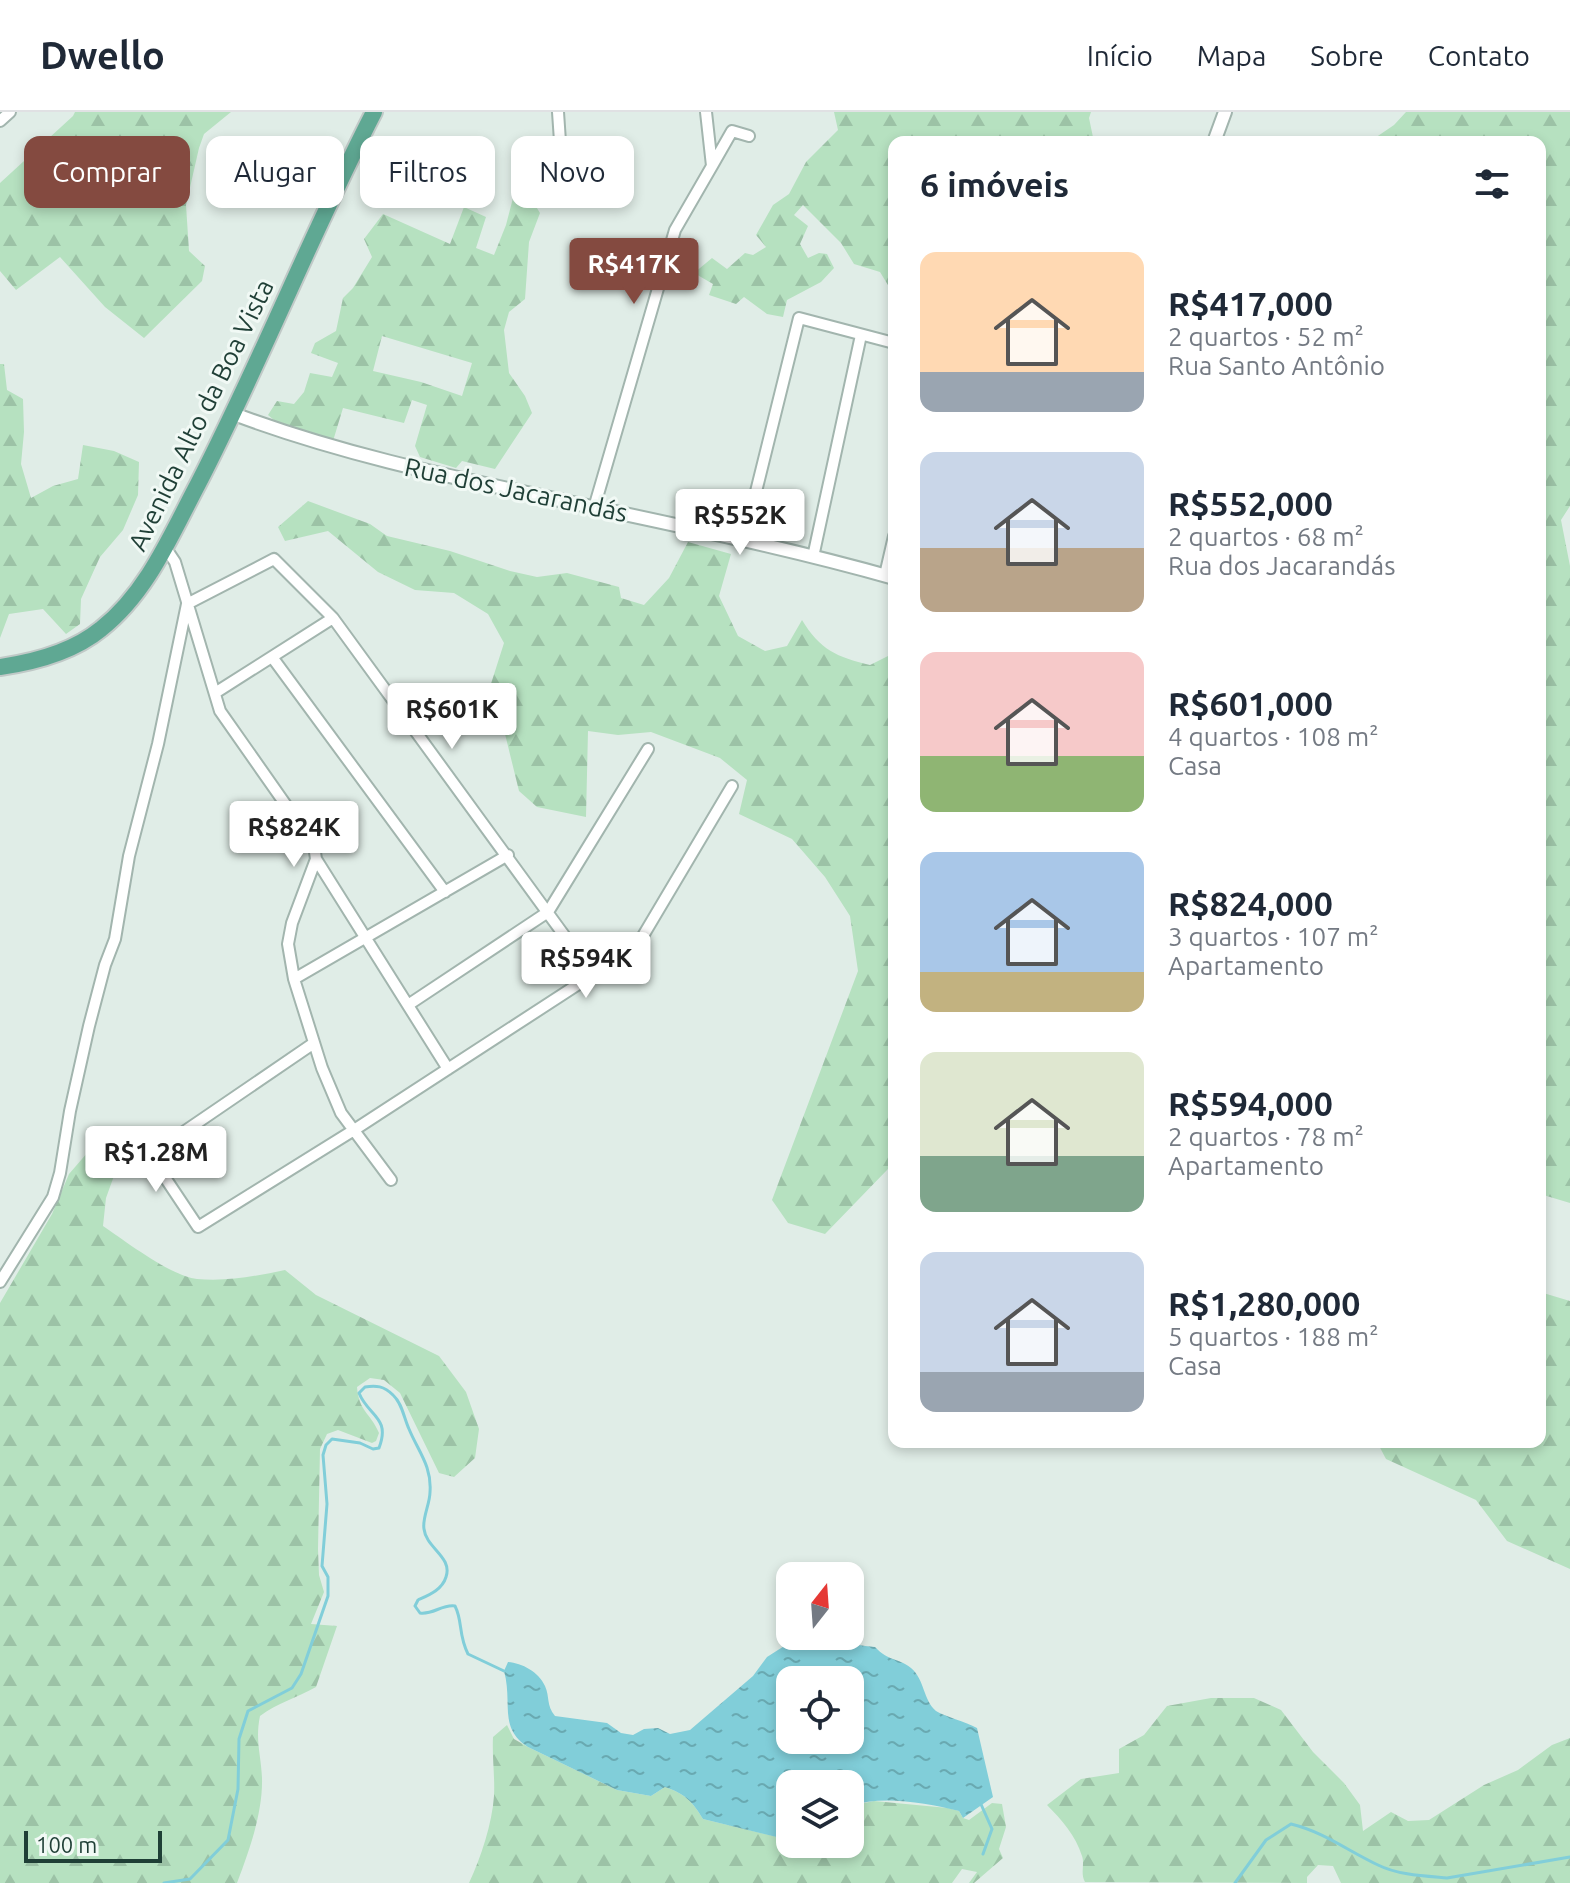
<!DOCTYPE html>
<html lang="pt">
<head>
<meta charset="utf-8">
<style>
  body { margin:0; font-family:Ubuntu,sans-serif; background:#f6f6f7; color:#1f2937; height:100vh; display:flex; flex-direction:column; font-size:30px; white-space:nowrap }
  * { box-sizing:border-box; margin:0 }
  p { font-size:26px; color:#747a83 }
  .icon { flex:none; width:44px; height:44px; fill:none; stroke:currentColor; stroke-width:2; stroke-linecap:round; stroke-linejoin:round }
  .map { position:relative; flex:1; overflow:hidden }
  .drawer { position:absolute; left:888px; top:24px; width:658px; height:1312px; display:flex; flex-direction:column; background:#fff; border-radius:16px; box-shadow:0 4px 12px #0003 }
  .drawer>* { flex:none }
  .banner { position:absolute; left:24px; top:24px; width:744px; height:72px; display:flex; gap:16px }
  .needle { width:52px; rotate:17deg }
  .fabs { position:absolute; left:776px; top:1450px; display:grid; gap:16px }
  .fabs a { display:grid; place-items:center; width:88px; height:88px; border-radius:16px; background:#fff; box-shadow:0 4px 12px #0003; font-size:40px }
  .scale { position:absolute; left:24px; bottom:20px; width:138px; box-sizing:border-box; padding-left:8px; border:4px solid #1f3f36; border-top:0; font-size:22px; line-height:28px; white-space:nowrap; color:#1f3f36; -webkit-text-stroke:6px #f1f9f5; paint-order:stroke }
  .price { position:absolute; translate:-50% -68px; padding:0 18px; border-radius:8px; background:#fff; color:#222; font-size:26px; line-height:52px; filter:drop-shadow(0 2px 4px #0008) }
  .price::after { content:''; position:absolute; left:50%; top:48px; width:24px; height:18px; margin-left:-12px; background:inherit; clip-path:polygon(0 0,100% 0,50% 100%) }
  .price.on { background:#844a40; color:#fff }
  ul { padding:0; list-style:none }
  li { display:flex; align-items:center; gap:24px; height:200px; padding:0 32px }
  li span { display:grid; place-items:center; flex:none; width:224px; height:160px; border-radius:16px; color:#555 }
  li>.icon { margin-inline-start:auto }
  span .icon { width:96px; height:96px; fill:#fffc; stroke-width:1 }
  li b { font-size:34px }
  h2 { display:flex; justify-content:space-between; align-items:center; height:96px; padding:0 32px; font-size:34px }
  .chip { padding:0 28px; border-radius:16px; background:#fff; box-shadow:0 4px 12px #0003; font-size:28px; line-height:72px }
  .chip.on { background:#844a40; color:#fff }
  header { display:flex; align-items:center; gap:48px; box-sizing:border-box; height:112px; padding:0 40px; background:#fff; border-bottom:2px solid #e0e1e3 }
  header strong { font-size:38px }
  nav { display:flex; gap:44px; margin-inline-start:auto; font-size:28px }
  .map>svg:first-child { display:block }
  .forest { fill:url(#forest-firs); fill-rule:evenodd }
  .water { fill:url(#water-ripples); fill-rule:evenodd }
  .lines { fill:none; stroke-linecap:round; stroke-linejoin:round }
  .stream { stroke:#81ced9; stroke-width:3 }
  .minor-casing { stroke:#a2b5ae; stroke-width:14 }
  .tertiary-casing { stroke:#a2b5ae; stroke-width:16 }
  .primary-casing { stroke:#c0c9c7; stroke-width:20 }
  .minor { stroke:#fff; stroke-width:10 }
  .tertiary { stroke:#fff; stroke-width:12 }
  .primary { stroke:#5fa893; stroke-width:16 }
  .labels { text-anchor:middle; stroke-width:6; stroke-linejoin:round; paint-order:stroke }
  .street-label { font-size:26px; fill:#1f3f36; stroke:#f1f9f5 }
</style>
</head>
<body>
<header>
<strong>Dwello</strong>
<nav><a>Início</a><a>Mapa</a><a>Sobre</a><a>Contato</a></nav>
</header>
<div class="map">
<svg width="1570" height="1771" viewBox="0 0 1570 1771">
  <defs>
    <pattern id="forest-firs" width="22" height="20" patternUnits="userSpaceOnUse" patternTransform="scale(2)"><rect width="22" height="20" fill="#b6e1c0"/><path d="M5 1l3.5 6h-7zM16 11l3.5 6h-7z" fill="#9cc2a6"/></pattern>
    <pattern id="water-ripples" width="26" height="14" patternUnits="userSpaceOnUse" patternTransform="scale(2)"><rect width="26" height="14" fill="#81ced9"/><path d="M2 4q2-2 4 0t4 0M15 11q2-2 4 0t4 0" fill="none" stroke="#69a9b1"/></pattern>
  </defs>
  <rect width="100%" height="100%" fill="#e0ede7"/>
  <path class="forest" d="M75 0H231L204 22 199 36 186 93 189 139 205 154 202 169 144 226 105 195 60 145 16 178 0 159V71L73 4Z
    M834 0H1091L1089 6 1094 30H894V183L880 160 854 152 841 131 803 93 794 103 808 114 800 132 808 146 819 141 827 142 834 156 821 170 787 188 783 205 767 202 744 185 736 192 709 183 713 172 694 161 712 146 727 157 745 141 753 143 766 135 756 123 773 93 789 82 806 50 838 18Z
    M1406 0H1570V394L1561 408 1570 454V1091L1540 1082V30H1369L1394 13Z
    M513 86 532 88 540 101 529 130 525 187 509 200 504 218 509 261 525 284 532 301 495 357 462 349 456 356 420 345 415 334 427 293 412 288 404 311 343 296 333 329 275 309 268 303 277 289 294 292 304 280 310 261 332 265 338 251 311 241 315 231 336 219 343 186 353 176 372 145 364 127 383 102 450 132 464 95 486 105 476 136 494 143 506 113ZM382 224 472 251 462 284 421 270 373 259Z
    M0 252H4L7 278 23 287 24 320 21 352 31 386 53 374 78 367 83 333 114 339 139 350 138 383 123 418 100 445 81 487 80 512 66 522 43 497 9 502 0 526Z
    M308 389 370 412 387 424 450 439 510 459 537 465 567 461 619 475 621 486 644 493 669 466 688 430 731 442 719 484 738 524 765 539 787 534 802 508C820 538 837 545 870 553L888 544 894 536V1061L888 1057 825 1122 788 1111 772 1088 858 859 850 804 825 765 792 727 739 702 747 668 720 646 651 620 618 623 588 619 586 705 537 695 519 679 505 622 489 578 504 531 488 502 454 481 415 478 378 460 328 419 285 429 278 415Z
    M109 1035 119 1050 106 1086 103 1114C125 1129 171 1164 197 1167 226 1170 256 1164 285 1158L316 1183 439 1244 466 1280 479 1317 475 1346 454 1365 439 1361 400 1281 384 1268 370 1266 357 1275C359 1300 370 1300 379 1321L376 1329 372 1331 338 1318 327 1322 320 1337 318 1437 319 1463 324 1480 311 1512 337 1514 316 1575C297 1586 277 1591 260 1604 255 1628 261 1643 262 1666 263 1701 249 1739 237 1771H0V1191L52 1102 69 1062 88 1040Z
    M1540 1180 1570 1189V1457L1507 1429 1476 1388 1386 1347 1377 1330H1540Z
    M1211 1586H1254L1281 1598 1313 1640 1344 1671 1360 1693 1363 1719 1391 1700 1408 1709 1429 1708 1484 1673 1518 1658 1552 1633 1570 1626V1771H1341L1333 1754 1318 1753 1307 1765V1771L1085 1770C1080 1761 1085 1753 1082 1744 1076 1724 1061 1707 1047 1693L1081 1667 1119 1661V1637L1144 1623 1167 1594Z
    M507 1613 514 1627 528 1635 617 1678 651 1684 665 1675C684 1681 693 1690 703 1707L790 1728V1732H850V1694L874 1689 948 1696 959 1699 963 1706 969 1708 992 1691 1002 1692 1006 1715 999 1737 1003 1746 974 1771H969L977 1760 962 1757 952 1771H469C481 1745 492 1712 494 1684 495 1665 492 1645 493 1625Z"/>
  <path class="water" d="M800 1524C826 1524 849 1533 875 1535 889 1550 897 1545 911 1556 925 1568 923 1588 936 1599 944 1604 966 1610 977 1616L993 1685 963 1706 959 1699C925 1691 883 1683 850 1694V1672H790L789 1728 703 1707C693 1690 684 1681 665 1675L651 1684 617 1678 528 1635C498 1616 513 1591 504 1559L508 1550C522 1551 539 1560 545 1574 550 1585 546 1593 555 1604L607 1611 621 1621 633 1623 644 1617 658 1616 670 1622 690 1618 753 1564 767 1545ZM790 1568H850V1628H790Z"/>
  <g class="lines">
    <path class="stream" d="M980 1690 992 1717 983 1742
      M164 1771 190 1767 228 1728 238 1677 239 1627 248 1599 292 1576 301 1562 328 1484V1465L322 1454 327 1392 323 1343 326 1333 332 1327 360 1331 373 1337 379 1336C391 1305 368 1304 359 1281L365 1275C376 1273 384 1274 393 1283 402 1291 404 1306 409 1317 418 1339 432 1354 430 1380 430 1392 422 1406 424 1417 426 1436 453 1445 446 1465 442 1478 429 1483 418 1488L415 1494 420 1501C433 1503 442 1492 455 1494 463 1510 458 1522 468 1542L504 1559
      M1235 1771 1266 1728 1291 1712C1324 1720 1348 1739 1378 1753 1398 1763 1424 1764 1447 1766L1570 1745"/>
    <defs>
      <path id="minor" d="M558 0 561 44
        M0 9 10 0
        M712 54 732 19 749 24
        M594 396 675 118 712 54 706 0
        M744 428 799 206 894 231
        M165 435 175 450 220 599 314 733 316 747 292 811 288 832 294 867 322 956 341 1001 391 1068
        M813 445 861 223
        M885 463 894 424
        M272 545 445 780
        M215 581 333 506
        M316 747 448 957
        M294 867 508 743
        M408 893 548 800 648 637
        M314 931 150 1043 198 1115 354 1018 637 834 732 674
        M0 1170 53 1085 60 1061 70 999 89 914 105 853 115 827 129 744 158 632 187 492 274 447 333 506 593 863"/>
      <path id="tertiary" d="M1214 30 1225 0
        M234 302C338 341 442 363 550 386 665 411 781 434 894 466"/>
      <path id="primary" d="M0 555C35 550 73 540 101 517 147 481 171 423 198 372 261 250 311 122 374 0"/>
    </defs>
    <use href="#minor" class="minor-casing"/>
    <use href="#tertiary" class="tertiary-casing"/>
    <use href="#primary" class="primary-casing"/>
    <use href="#minor" class="minor"/>
    <use href="#tertiary" class="tertiary"/>
    <use href="#primary" class="primary"/>
  </g>
  <g class="labels">
    <g class="street-label">
      <text transform="translate(201 303) rotate(-64)" y="9">Avenida Alto da Boa Vista</text>
      <text transform="translate(516 378) rotate(12)" y="9">Rua dos Jacarandás</text>
    </g>
  </g>
</svg>
<div class="fabs">
<a><svg class="needle" viewBox="-14 -14 28 28"><path d="M0-13l5 13h-10z" fill="#e53935"/><path d="M0 13l5-13h-10z" fill="#747a83"/></svg></a>
<a><svg class="icon" aria-label="locate" viewBox="0 0 24 24"><circle cx="12" cy="12" r="6"/><path d="M12 2v4M12 18v4M2 12h4M18 12h4"/></svg></a>
<a><svg class="icon" aria-label="layers" viewBox="0 0 24 24"><path d="M12 4l9 5-9 5-9-5zM3 14l9 5 9-5"/></svg></a>
</div>
<div class="scale">100 m</div>
<b class="price on" style="left:634px;top:194px">R$417K</b>
<b class="price" style="left:740px;top:445px">R$552K</b>
<b class="price" style="left:452px;top:639px">R$601K</b>
<b class="price" style="left:294px;top:757px">R$824K</b>
<b class="price" style="left:586px;top:888px">R$594K</b>
<b class="price" style="left:156px;top:1082px">R$1.28M</b>
<div class="banner">
<a class="chip on">Comprar</a>
<a class="chip">Alugar</a>
<a class="chip">Filtros</a>
<a class="chip">Novo</a>
</div>
<section class="drawer">
<h2>6 imóveis<svg class="icon" aria-label="filters" viewBox="0 0 24 24"><path d="M4 7h16M4 17h16"/><circle cx="9" cy="7" r="2"/><circle cx="15" cy="17" r="2"/></svg></h2>
<ul>
<li><span style="background:linear-gradient(#ffd9b3 75%,#9aa5b1 0)"><svg class="icon" aria-label="home" viewBox="0 0 24 24"><path d="M3 11l9-7 9 7M6 9v11h12V9"/></svg></span><div><b>R$417,000</b><p>2 quartos · 52 m²</p><p>Rua Santo Antônio</p></div></li>
<li><span style="background:linear-gradient(#c9d6e8 60%,#b9a48a 0)"><svg class="icon" aria-label="home" viewBox="0 0 24 24"><path d="M3 11l9-7 9 7M6 9v11h12V9"/></svg></span><div><b>R$552,000</b><p>2 quartos · 68 m²</p><p>Rua dos Jacarandás</p></div></li>
<li><span style="background:linear-gradient(#f6c9c9 65%,#8fb573 0)"><svg class="icon" aria-label="home" viewBox="0 0 24 24"><path d="M3 11l9-7 9 7M6 9v11h12V9"/></svg></span><div><b>R$601,000</b><p>4 quartos · 108 m²</p><p>Casa</p></div></li>
<li><span style="background:linear-gradient(#a9c7e8 75%,#c2b280 0)"><svg class="icon" aria-label="home" viewBox="0 0 24 24"><path d="M3 11l9-7 9 7M6 9v11h12V9"/></svg></span><div><b>R$824,000</b><p>3 quartos · 107 m²</p><p>Apartamento</p></div></li>
<li><span style="background:linear-gradient(#dfe7d0 65%,#7fa58c 0)"><svg class="icon" aria-label="home" viewBox="0 0 24 24"><path d="M3 11l9-7 9 7M6 9v11h12V9"/></svg></span><div><b>R$594,000</b><p>2 quartos · 78 m²</p><p>Apartamento</p></div></li>
<li><span style="background:linear-gradient(#c9d6e8 75%,#9aa5b1 0)"><svg class="icon" aria-label="home" viewBox="0 0 24 24"><path d="M3 11l9-7 9 7M6 9v11h12V9"/></svg></span><div><b>R$1,280,000</b><p>5 quartos · 188 m²</p><p>Casa</p></div></li>
</ul>
</section>
</div>
</body>
</html>
